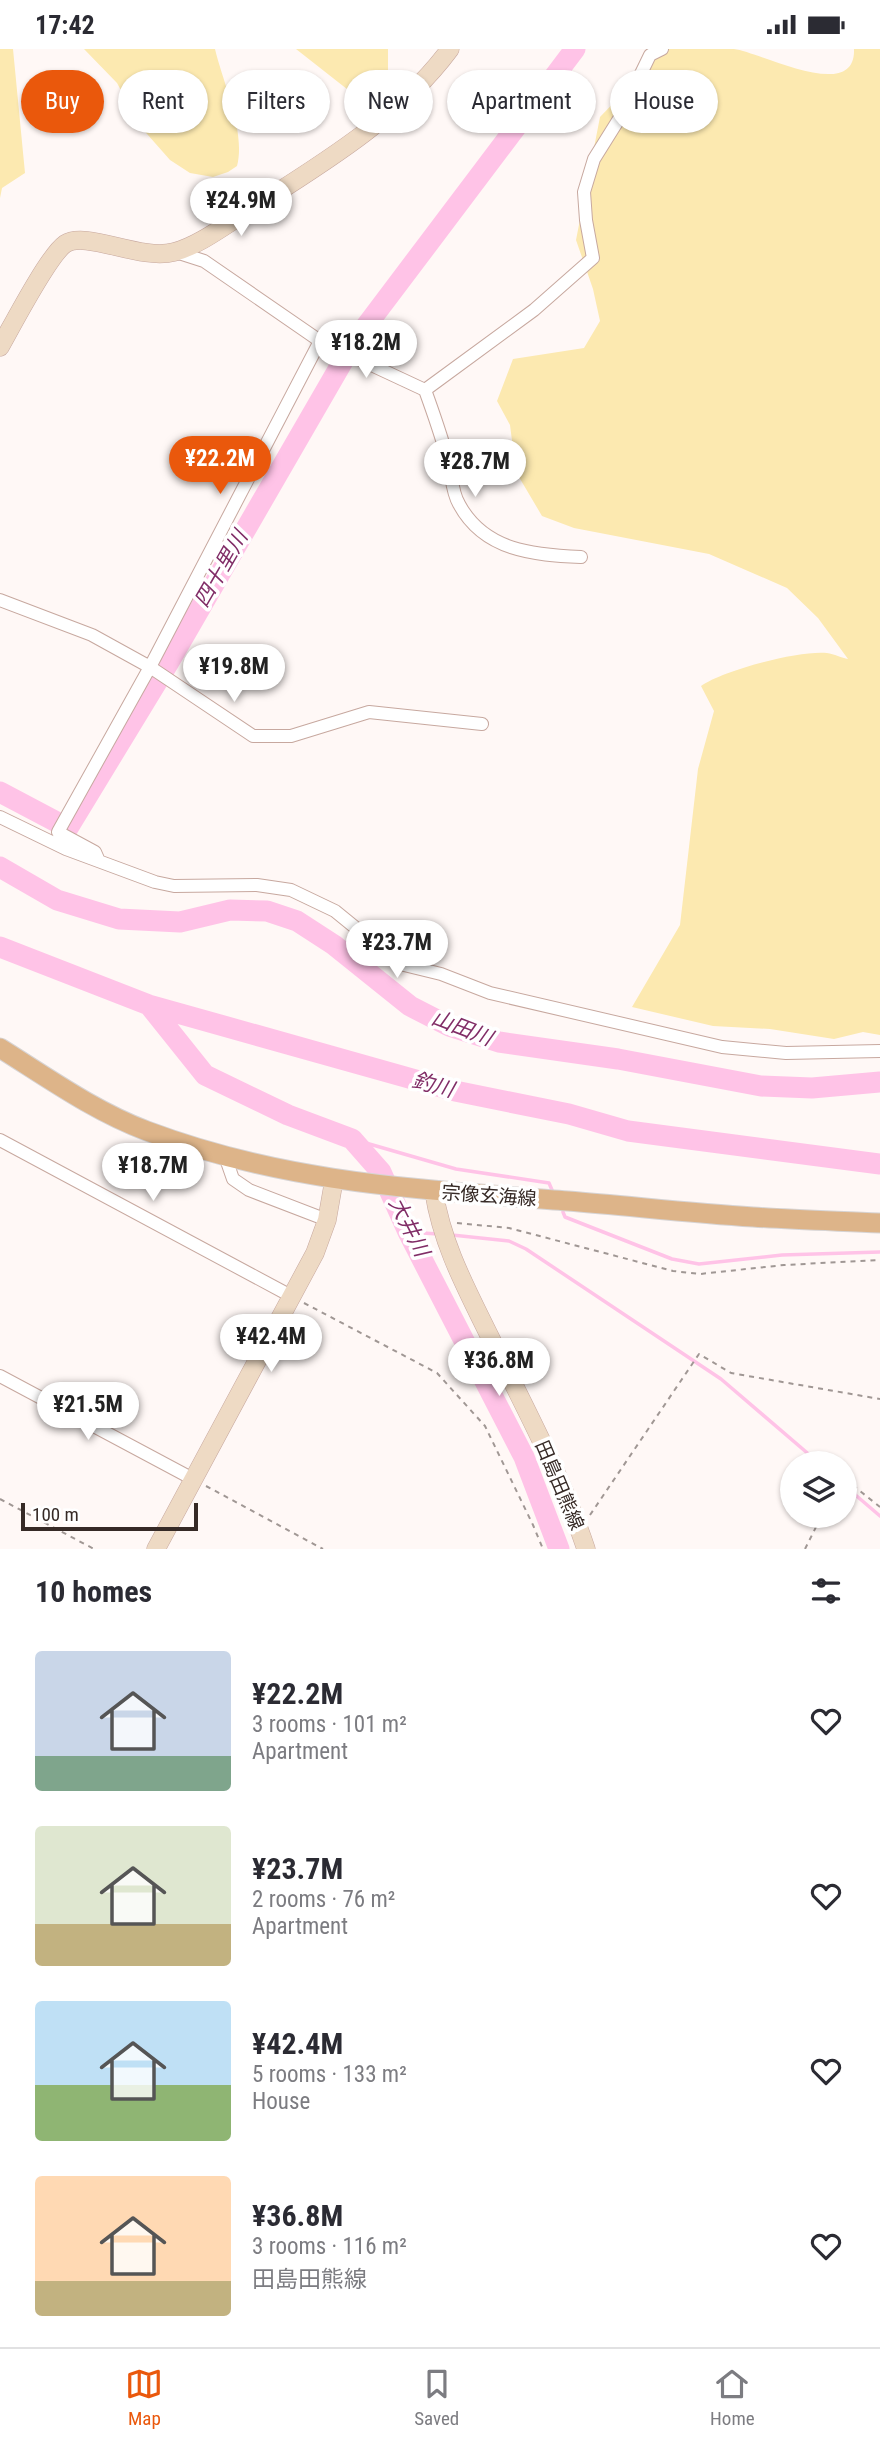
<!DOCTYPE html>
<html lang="en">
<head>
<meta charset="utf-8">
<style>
  body { margin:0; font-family:"Roboto Condensed","Noto Sans JP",sans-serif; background:#f7f7f7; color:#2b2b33; height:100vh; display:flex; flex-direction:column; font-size:26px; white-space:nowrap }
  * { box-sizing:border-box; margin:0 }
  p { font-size:23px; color:#7c7c81 }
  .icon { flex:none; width:38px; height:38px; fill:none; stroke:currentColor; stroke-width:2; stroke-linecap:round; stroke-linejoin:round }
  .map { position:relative; height:1500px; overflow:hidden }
  .side { display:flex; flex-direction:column; background:#fff; flex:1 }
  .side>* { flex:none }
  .banner { position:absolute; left:21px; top:21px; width:838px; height:63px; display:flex; gap:14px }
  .fabs { position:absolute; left:780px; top:1402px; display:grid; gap:14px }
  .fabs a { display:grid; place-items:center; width:77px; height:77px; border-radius:50%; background:#fff; box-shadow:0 2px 5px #0004; font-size:35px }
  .scale { position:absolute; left:21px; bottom:18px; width:177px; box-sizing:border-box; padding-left:7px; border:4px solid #362a26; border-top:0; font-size:19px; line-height:24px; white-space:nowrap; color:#362a26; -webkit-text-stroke:5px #fff; paint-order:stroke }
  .price { position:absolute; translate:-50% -60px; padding:0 16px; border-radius:24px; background:#fff; color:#222; font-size:23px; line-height:46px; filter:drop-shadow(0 2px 4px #0008) }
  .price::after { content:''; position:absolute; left:50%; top:42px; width:21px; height:16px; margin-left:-10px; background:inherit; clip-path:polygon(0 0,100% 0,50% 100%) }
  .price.active { background:#ea580c; color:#fff }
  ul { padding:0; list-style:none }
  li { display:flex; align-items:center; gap:21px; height:175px; padding:0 35px }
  li span { display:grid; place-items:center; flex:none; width:196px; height:140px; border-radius:7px; color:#555 }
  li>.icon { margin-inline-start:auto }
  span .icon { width:84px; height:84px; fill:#fffc; stroke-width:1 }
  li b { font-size:30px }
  h2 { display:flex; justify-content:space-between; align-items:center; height:84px; padding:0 35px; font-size:30px }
  .tag { padding:0 24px; border-radius:32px; background:#fff; box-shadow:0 2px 5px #0004; font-size:24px; line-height:63px }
  .tag.active { background:#ea580c; color:#fff }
  .status { display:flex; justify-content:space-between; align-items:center; height:49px; padding:0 35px; background:#fff; direction:ltr }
  .status svg { height:19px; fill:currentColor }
  .dock { display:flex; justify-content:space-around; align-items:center; height:98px; border-top:2px solid #e1e1e2; background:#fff; font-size:19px; color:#7c7c81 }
  .dock a { display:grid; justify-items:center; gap:4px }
  .dock .active { color:#ea580c }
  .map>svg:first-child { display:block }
  .green { fill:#fce9b0 }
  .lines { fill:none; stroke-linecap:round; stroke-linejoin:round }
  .stream { stroke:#ffc3e7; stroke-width:3.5 }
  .river { stroke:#ffc3e7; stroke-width:21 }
  .street-casing { stroke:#c7a89f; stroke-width:14 }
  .secondary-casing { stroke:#c7a89f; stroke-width:19 }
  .primary-casing { stroke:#d7d4d4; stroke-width:21 }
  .path { stroke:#a09794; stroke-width:2; stroke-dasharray:5 5; stroke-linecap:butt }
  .street { stroke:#fff; stroke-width:12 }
  .secondary { stroke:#eedac4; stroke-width:18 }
  .primary { stroke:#ddb489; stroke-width:19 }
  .labels { text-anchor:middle; stroke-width:7; stroke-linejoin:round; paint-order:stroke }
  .street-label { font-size:19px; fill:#362a26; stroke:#fff }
  .water-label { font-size:21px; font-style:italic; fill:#812d67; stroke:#fff }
</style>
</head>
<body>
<div class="status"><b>17:42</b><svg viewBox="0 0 49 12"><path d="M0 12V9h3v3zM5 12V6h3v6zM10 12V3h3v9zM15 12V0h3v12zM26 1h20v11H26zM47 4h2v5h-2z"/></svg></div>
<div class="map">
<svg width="880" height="1500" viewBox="0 0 880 1500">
  <rect width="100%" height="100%" fill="#fff8f6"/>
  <path class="green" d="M0 0H13L25 124 2 139 0 149Z
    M84 0H215C223 34 246 83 237 117L228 123 213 128 190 124 170 111 140 77 117 34Z
    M296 0H388V51L377 59 366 55Z
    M647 0C675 0 706 0 734 0 760 3 856 55 854 0H880V986L863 983 834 990 770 980 713 977 632 958 680 876 698 720 714 662 701 637C723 621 800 601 827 604 834 605 842 609 848 610L818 569 787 539 709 505 574 479 542 467 516 423 510 376 497 352 513 310 584 299 600 272 593 240 576 191 600 68 624 43Z"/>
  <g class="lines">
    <path class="stream" d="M352 1090 456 1120 549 1134 552 1141
      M563 1163 565 1168 672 1210 699 1215 782 1206 880 1203
      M408 1183 438 1185
      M452 1186 509 1192 526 1200 721 1330 819 1414
      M845 1437 880 1467"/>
    <path class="river" d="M0 743 68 779 169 613 354 293 575 0
      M0 818 57 851 119 870 180 873 230 861 267 862 297 872 334 896 410 957 449 977 499 993 618 1010 761 1037 812 1039 880 1033
      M0 898 149 956 455 1042 569 1065 628 1082 880 1115
      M149 956 205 1026 288 1066 352 1090 381 1123 408 1183 524 1408 559 1500"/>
    <defs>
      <path id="street" d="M176 203 204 212 320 292 425 341C433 363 441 386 447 408 452 423 451 442 459 455 484 502 534 506 581 508
        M425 341 534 261 593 209 586 171 584 143 594 110 619 70 650 6 662 0
        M0 551 92 586 150 618 253 687H291L369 663 482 675
        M0 768 66 800 155 833 174 837 257 836 291 841 335 862 400 915 441 925 490 944 722 998 786 1004 880 1002
        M99 812 95 803 58 783 150 618 320 292
        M0 1091 291 1247
        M225 1107 233 1130 249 1141 327 1171
        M0 1327 193 1430"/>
      <path id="secondary" d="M0 298C12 277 48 207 65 195 86 181 140 212 174 203 198 197 227 175 248 162 320 116 398 70 450 0
        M434 1143C442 1195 466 1239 489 1286 524 1357 561 1425 586 1500
        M156 1500 315 1204 327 1171 334 1131"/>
      <path id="primary" d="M0 999C48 1029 94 1062 147 1082 288 1135 421 1140 568 1152 630 1157 691 1164 753 1168 795 1171 838 1172 880 1174"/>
    </defs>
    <use href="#street" class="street-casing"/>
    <use href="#secondary" class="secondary-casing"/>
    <use href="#primary" class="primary-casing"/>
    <path class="path" d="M457 1174 509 1179 673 1222 700 1225 784 1216 880 1211
      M304 1254 437 1324 485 1377 533 1476 543 1500
      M845 1430 880 1458
      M206 1437 323 1500
      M0 1450 94 1500
      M590 1466 699 1305 731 1324 880 1350
      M805 1500 822 1466"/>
    <use href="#street" class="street"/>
    <use href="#secondary" class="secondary"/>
    <use href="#primary" class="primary"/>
  </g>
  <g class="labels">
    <g class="street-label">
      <text transform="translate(489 1146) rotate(4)" y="7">宗像玄海線</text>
      <text transform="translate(560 1436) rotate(67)" y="7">田島田熊線</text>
    </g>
    <g class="water-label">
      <text transform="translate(221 520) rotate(-60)" y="7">四十里川</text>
      <text transform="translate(462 979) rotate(21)" y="7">山田川</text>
      <text transform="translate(433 1036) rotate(15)" y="7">釣川</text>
      <text transform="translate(409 1178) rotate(63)" y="7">大井川</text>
    </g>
  </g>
</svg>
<div class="fabs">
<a><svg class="icon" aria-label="layers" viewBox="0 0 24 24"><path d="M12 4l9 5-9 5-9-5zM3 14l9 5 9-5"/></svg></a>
</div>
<div class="scale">100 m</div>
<b class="price" style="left:241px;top:189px">¥24.9M</b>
<b class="price" style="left:366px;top:331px">¥18.2M</b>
<b class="price active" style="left:220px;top:447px">¥22.2M</b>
<b class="price" style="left:475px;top:450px">¥28.7M</b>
<b class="price" style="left:234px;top:655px">¥19.8M</b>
<b class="price" style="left:397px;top:931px">¥23.7M</b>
<b class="price" style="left:153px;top:1154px">¥18.7M</b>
<b class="price" style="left:271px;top:1325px">¥42.4M</b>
<b class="price" style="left:499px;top:1349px">¥36.8M</b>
<b class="price" style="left:88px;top:1393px">¥21.5M</b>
<div class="banner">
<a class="tag active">Buy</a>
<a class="tag">Rent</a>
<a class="tag">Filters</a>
<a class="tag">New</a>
<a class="tag">Apartment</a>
<a class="tag">House</a>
</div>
</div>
<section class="side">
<h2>10 homes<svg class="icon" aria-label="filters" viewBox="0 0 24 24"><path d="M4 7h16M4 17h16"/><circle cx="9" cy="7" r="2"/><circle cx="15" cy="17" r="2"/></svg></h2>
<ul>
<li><span style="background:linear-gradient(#c9d6e8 75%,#7fa58c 0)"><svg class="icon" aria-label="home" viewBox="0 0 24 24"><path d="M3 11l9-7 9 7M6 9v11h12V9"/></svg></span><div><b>¥22.2M</b><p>3 rooms · 101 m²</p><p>Apartment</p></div><svg class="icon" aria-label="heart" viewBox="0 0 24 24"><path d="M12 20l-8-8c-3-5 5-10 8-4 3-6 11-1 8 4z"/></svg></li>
<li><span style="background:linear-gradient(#dfe7d0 70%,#c2b280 0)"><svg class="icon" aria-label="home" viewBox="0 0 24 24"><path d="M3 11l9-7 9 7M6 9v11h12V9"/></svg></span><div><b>¥23.7M</b><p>2 rooms · 76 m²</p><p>Apartment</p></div><svg class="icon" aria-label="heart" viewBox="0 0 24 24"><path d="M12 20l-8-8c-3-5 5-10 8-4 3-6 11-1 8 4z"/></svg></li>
<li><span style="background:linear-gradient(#bfe0f5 60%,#8fb573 0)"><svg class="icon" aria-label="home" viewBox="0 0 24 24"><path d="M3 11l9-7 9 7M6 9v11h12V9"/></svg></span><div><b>¥42.4M</b><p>5 rooms · 133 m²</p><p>House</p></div><svg class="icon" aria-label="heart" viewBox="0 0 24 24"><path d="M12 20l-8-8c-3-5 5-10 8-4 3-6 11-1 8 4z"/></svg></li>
<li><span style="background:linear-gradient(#ffd9b3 75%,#c2b280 0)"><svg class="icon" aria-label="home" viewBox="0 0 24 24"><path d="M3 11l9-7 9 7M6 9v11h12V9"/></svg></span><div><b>¥36.8M</b><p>3 rooms · 116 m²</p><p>田島田熊線</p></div><svg class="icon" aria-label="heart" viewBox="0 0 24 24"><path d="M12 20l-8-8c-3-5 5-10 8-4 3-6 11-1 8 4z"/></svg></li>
</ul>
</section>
<nav class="dock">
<a class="active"><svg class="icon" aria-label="map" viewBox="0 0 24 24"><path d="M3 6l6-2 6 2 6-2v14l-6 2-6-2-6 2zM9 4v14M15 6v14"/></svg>Map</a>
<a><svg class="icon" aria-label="saved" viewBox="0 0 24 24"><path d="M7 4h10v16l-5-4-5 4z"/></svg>Saved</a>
<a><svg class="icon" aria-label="home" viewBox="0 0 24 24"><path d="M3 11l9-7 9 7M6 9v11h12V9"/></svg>Home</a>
</nav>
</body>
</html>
